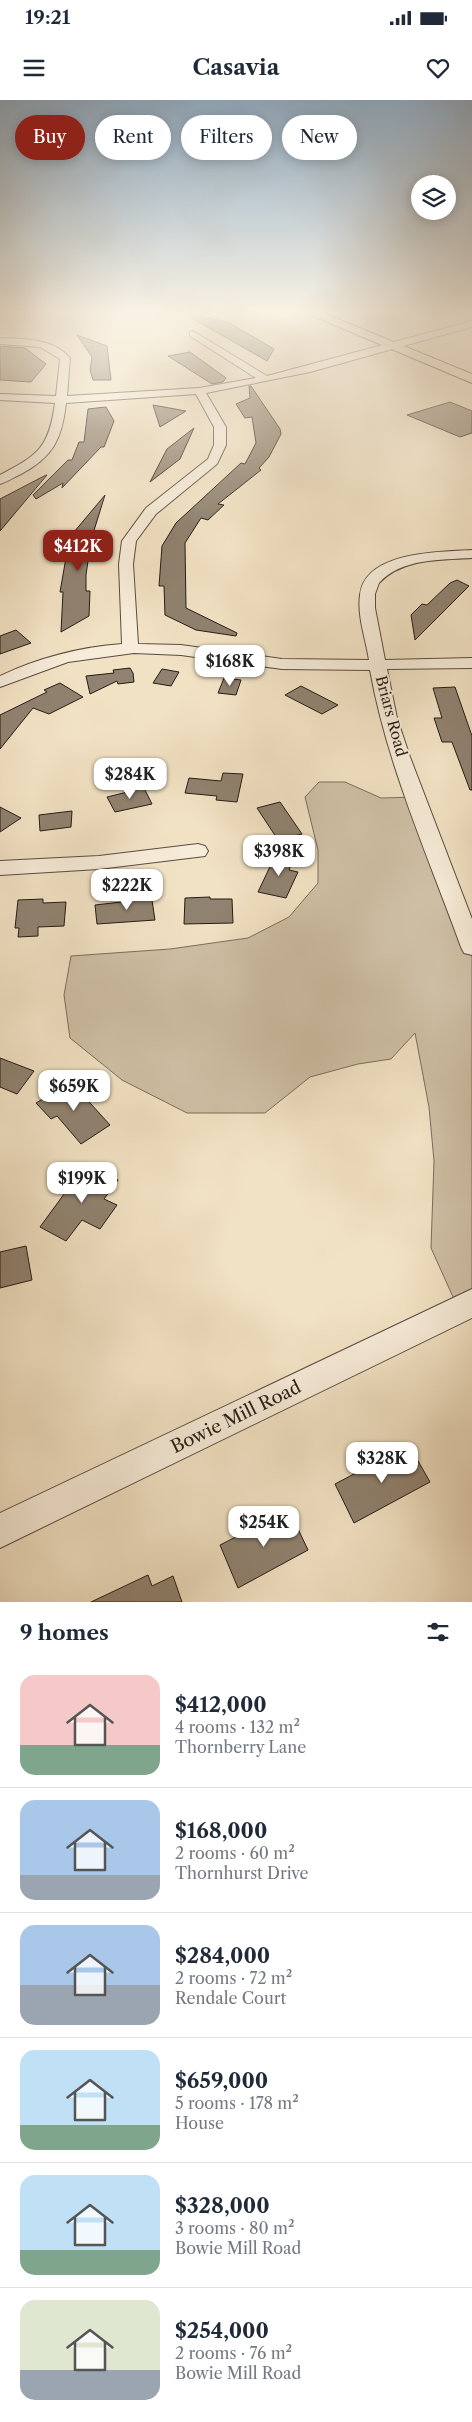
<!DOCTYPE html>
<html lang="en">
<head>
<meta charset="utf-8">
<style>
  body { margin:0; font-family:"Libre Caslon Text",serif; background:#f2f2f3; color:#1f2937; height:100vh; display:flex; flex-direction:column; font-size:19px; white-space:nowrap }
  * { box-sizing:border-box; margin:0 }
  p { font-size:16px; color:#747a83 }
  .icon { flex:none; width:28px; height:28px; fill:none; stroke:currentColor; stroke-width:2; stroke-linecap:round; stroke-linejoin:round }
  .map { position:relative; height:1502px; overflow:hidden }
  .side { display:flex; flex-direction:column; background:#fff; flex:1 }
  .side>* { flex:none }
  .hud { position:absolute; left:15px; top:15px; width:442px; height:45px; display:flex; gap:10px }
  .tools { position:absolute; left:411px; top:75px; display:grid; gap:10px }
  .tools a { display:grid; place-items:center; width:45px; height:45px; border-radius:50%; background:#fff; box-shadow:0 2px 12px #0003; font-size:25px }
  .price { position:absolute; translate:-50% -42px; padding:0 11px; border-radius:10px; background:#fff; color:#222; font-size:16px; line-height:32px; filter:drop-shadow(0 1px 2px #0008) }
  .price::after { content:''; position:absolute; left:50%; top:30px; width:15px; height:11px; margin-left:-8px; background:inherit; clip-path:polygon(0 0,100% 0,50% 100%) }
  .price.selected { background:#8f2418; color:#fff }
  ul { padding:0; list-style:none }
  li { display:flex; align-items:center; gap:15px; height:125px; padding:0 20px }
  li+li { border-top:1px solid #e0e1e3 }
  li span { display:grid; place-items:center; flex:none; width:140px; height:100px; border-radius:15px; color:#555 }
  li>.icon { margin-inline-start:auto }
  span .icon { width:60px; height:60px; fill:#fffc; stroke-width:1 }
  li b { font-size:21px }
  h2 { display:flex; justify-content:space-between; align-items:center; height:60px; padding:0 20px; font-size:21px }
  .chip { padding:0 18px; border-radius:22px; background:#fff; box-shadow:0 2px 12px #0003; font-size:18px; line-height:45px }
  .chip.selected { background:#8f2418; color:#fff }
  .status { display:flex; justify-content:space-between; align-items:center; height:35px; padding:0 25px; background:#fff; direction:ltr }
  .status svg { height:14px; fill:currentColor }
  header { display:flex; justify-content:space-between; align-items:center; height:65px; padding:0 20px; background:#fff; font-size:22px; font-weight:700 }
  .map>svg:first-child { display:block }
  .green { fill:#cfc0a6; stroke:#7a6e5e }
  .building { fill:#908270; stroke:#261b15 }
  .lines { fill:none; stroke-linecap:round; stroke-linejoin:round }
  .minor-casing { stroke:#594d41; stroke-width:2 }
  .major-casing { stroke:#261b15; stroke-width:2 }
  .minor { fill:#f7ecd9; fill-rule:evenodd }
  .major { fill:#f2e2c4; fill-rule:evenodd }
  .labels { text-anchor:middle; stroke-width:4; stroke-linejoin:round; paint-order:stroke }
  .street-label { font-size:15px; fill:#261b15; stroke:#f7ecd9 }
  .near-street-label { font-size:18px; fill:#261b15; stroke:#f7ecd9 }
</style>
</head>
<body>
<div class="status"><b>19:21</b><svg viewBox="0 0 49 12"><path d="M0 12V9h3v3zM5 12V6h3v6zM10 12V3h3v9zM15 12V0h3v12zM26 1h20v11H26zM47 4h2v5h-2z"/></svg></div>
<header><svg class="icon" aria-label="menu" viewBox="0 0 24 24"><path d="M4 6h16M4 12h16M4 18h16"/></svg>Casavia<svg class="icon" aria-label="heart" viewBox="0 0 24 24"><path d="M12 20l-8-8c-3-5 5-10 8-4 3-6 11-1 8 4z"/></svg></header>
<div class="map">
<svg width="472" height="1502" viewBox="0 0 472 1502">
  <rect width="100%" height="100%" fill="#f2e2c4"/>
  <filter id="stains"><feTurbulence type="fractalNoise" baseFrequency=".004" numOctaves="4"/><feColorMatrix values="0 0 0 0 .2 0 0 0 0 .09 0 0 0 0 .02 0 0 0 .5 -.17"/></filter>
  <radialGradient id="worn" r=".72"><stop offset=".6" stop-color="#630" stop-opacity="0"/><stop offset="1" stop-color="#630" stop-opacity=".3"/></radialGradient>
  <path class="green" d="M319 682H345L381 698 416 697 472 847V1203L458 1208 431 1148 434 1061 429 1007 415 933 391 959 358 964 310 977 265 1013H187L122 980 70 938 64 895 71 856 170 849 248 838 289 817 318 783V750L305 697Z"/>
  <path class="building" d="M191 215 228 222 274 249 267 261 190 217Z
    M77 235 107 246 111 280H93L90 270 92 257Z
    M0 246 25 248 46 264 31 282 0 280Z
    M190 252 226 278 223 282 212 284 168 256Z
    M249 286H251L280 329 281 334 269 357 259 368 261 370 218 404 224 405 208 420 201 418 185 443 186 508 237 533 236 536 196 530 165 515 164 486H159L162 446 176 423 241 363 245 364 256 343 252 317 245 318 236 304 250 298Z
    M450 302 472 311V333L460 337 407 315Z
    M153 305 186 311 160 327Z
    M106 307 114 321 104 347H101L62 388 63 383 36 399 33 395 68 360H72L79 342H84L88 309Z
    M194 328 180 359 150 382 167 349Z
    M46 375H47L0 431V399Z
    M105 395 91 440 86 475V491H90L89 516 61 532 63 492H60L67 452 74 432Z
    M457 480 469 486 415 540 411 515 422 504 427 505 450 483Z
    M16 530 31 543 0 554V536Z
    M130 568 133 573 134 582 118 584 117 581 90 594 86 576 114 573 113 570Z
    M162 569 179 572 171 586 153 583Z
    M224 578 241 580 236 595 218 593Z
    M60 583 83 597 49 614 33 608 0 649V615L47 592 44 590Z
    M301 586 338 605 322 614 285 595Z
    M455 587 472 636V690H470L452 642H442L434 618H442L433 588Z
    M223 673 243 674 237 702 216 700 217 696 185 693 189 678 221 681Z
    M144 688 152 704 115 712 107 697Z
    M280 702 302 734 278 740 257 708Z
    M0 707 21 718 0 732Z
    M72 711 71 727 40 731 39 715Z
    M276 754 294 758 289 770 298 772 286 798 258 792Z
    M151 794 155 820 97 824 95 805 130 801V796Z
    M210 797V799H232L233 823 184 824 185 798Z
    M43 799V803L66 802 64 826 38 827V836L18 837 19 828H15L18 800Z
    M0 958 34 971 17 994 0 987Z
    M71 982 110 1025 81 1044 57 1016 51 1019 36 1003Z
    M86 1064 118 1080 104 1099 117 1105 100 1129 82 1120 66 1141 40 1127Z
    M26 1146 32 1180 0 1188V1152Z
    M409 1345 430 1382 354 1423 335 1384Z
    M289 1410 308 1450 238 1488 220 1445Z
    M148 1475 152 1486 173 1476 182 1502H91Z"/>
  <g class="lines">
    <defs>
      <path id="minor" d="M472 221V227L310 272 206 293 226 327V345L217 364 156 414 136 441 133 464 138 544 181 545 282 559 369 560C366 540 357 516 360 495 365 451 439 452 472 450V458C440 460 402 458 379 483L375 494V508L385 560 472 558V568L387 569 397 618 410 657 472 819V855L464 853 461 847C428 756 387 665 370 570L282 569 181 555 134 553 68 562 0 587V576C38 558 80 547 122 544L119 464 122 441 146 408 208 359 214 345V327L196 294 66 303C62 339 53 357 21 374 14 377 7 382 0 384V375C38 355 49 348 55 303L0 300V294L56 296 60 259 40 247 0 244V238C24 239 53 238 70 258L67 296 199 288 256 278 190 236V232L193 231 267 276Z
        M198 744 205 746 208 751 205 756 99 769 0 775V761L99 756Z
        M472 1189V1218L0 1448V1413Z"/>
      <path id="major" d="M306 213H323L472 274V283Z"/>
    </defs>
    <use href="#minor" class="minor-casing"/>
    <use href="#major" class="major-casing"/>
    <use href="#minor" class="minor"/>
    <use href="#major" class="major"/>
  </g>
  <linearGradient id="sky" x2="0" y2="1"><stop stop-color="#90abc2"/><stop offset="0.5" stop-color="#f9f2e4"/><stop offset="1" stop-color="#f9f2e4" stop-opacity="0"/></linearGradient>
  <rect width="472" height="424" fill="url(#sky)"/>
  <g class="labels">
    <g class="street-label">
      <text transform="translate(391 616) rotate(75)" y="5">Briars Road</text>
    </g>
    <g class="near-street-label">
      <text transform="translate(236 1317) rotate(-26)" y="6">Bowie Mill Road</text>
    </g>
  </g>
  <rect width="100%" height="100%" filter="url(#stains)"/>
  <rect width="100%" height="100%" fill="url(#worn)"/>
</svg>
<div class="tools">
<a><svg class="icon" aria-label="layers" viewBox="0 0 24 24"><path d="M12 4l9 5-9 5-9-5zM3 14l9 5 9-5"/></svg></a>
</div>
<b class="price selected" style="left:78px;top:472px">$412K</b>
<b class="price" style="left:230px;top:587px">$168K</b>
<b class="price" style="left:130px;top:700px">$284K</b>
<b class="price" style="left:279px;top:777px">$398K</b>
<b class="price" style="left:127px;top:811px">$222K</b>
<b class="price" style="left:74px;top:1012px">$659K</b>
<b class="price" style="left:82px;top:1104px">$199K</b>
<b class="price" style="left:382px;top:1384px">$328K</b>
<b class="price" style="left:264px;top:1448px">$254K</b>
<div class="hud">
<a class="chip selected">Buy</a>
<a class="chip">Rent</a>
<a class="chip">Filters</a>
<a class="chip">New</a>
</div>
</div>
<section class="side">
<h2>9 homes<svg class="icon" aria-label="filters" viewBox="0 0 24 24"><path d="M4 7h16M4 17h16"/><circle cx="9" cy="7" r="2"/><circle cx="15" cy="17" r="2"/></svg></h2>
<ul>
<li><span style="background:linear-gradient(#f6c9c9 70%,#7fa58c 0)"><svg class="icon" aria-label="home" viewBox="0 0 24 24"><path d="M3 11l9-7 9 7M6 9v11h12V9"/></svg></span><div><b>$412,000</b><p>4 rooms · 132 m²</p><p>Thornberry Lane</p></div></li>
<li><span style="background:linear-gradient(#a9c7e8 75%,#9aa5b1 0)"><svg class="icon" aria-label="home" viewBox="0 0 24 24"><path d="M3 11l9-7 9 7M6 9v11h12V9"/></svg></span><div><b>$168,000</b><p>2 rooms · 60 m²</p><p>Thornhurst Drive</p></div></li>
<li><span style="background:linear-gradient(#a9c7e8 60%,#9aa5b1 0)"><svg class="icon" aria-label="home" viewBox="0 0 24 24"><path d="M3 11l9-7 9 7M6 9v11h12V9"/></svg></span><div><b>$284,000</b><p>2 rooms · 72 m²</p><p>Rendale Court</p></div></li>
<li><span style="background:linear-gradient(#bfe0f5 75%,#7fa58c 0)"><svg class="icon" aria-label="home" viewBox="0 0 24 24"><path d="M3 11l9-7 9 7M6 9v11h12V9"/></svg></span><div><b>$659,000</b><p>5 rooms · 178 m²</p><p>House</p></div></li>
<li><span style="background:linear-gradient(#bfe0f5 75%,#7fa58c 0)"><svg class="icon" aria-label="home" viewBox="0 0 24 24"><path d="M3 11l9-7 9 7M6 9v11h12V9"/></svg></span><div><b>$328,000</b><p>3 rooms · 80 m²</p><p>Bowie Mill Road</p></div></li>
<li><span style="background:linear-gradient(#dfe7d0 70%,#9aa5b1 0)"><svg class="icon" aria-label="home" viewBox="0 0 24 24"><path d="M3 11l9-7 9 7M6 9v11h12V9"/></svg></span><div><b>$254,000</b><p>2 rooms · 76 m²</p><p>Bowie Mill Road</p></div></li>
</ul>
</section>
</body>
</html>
